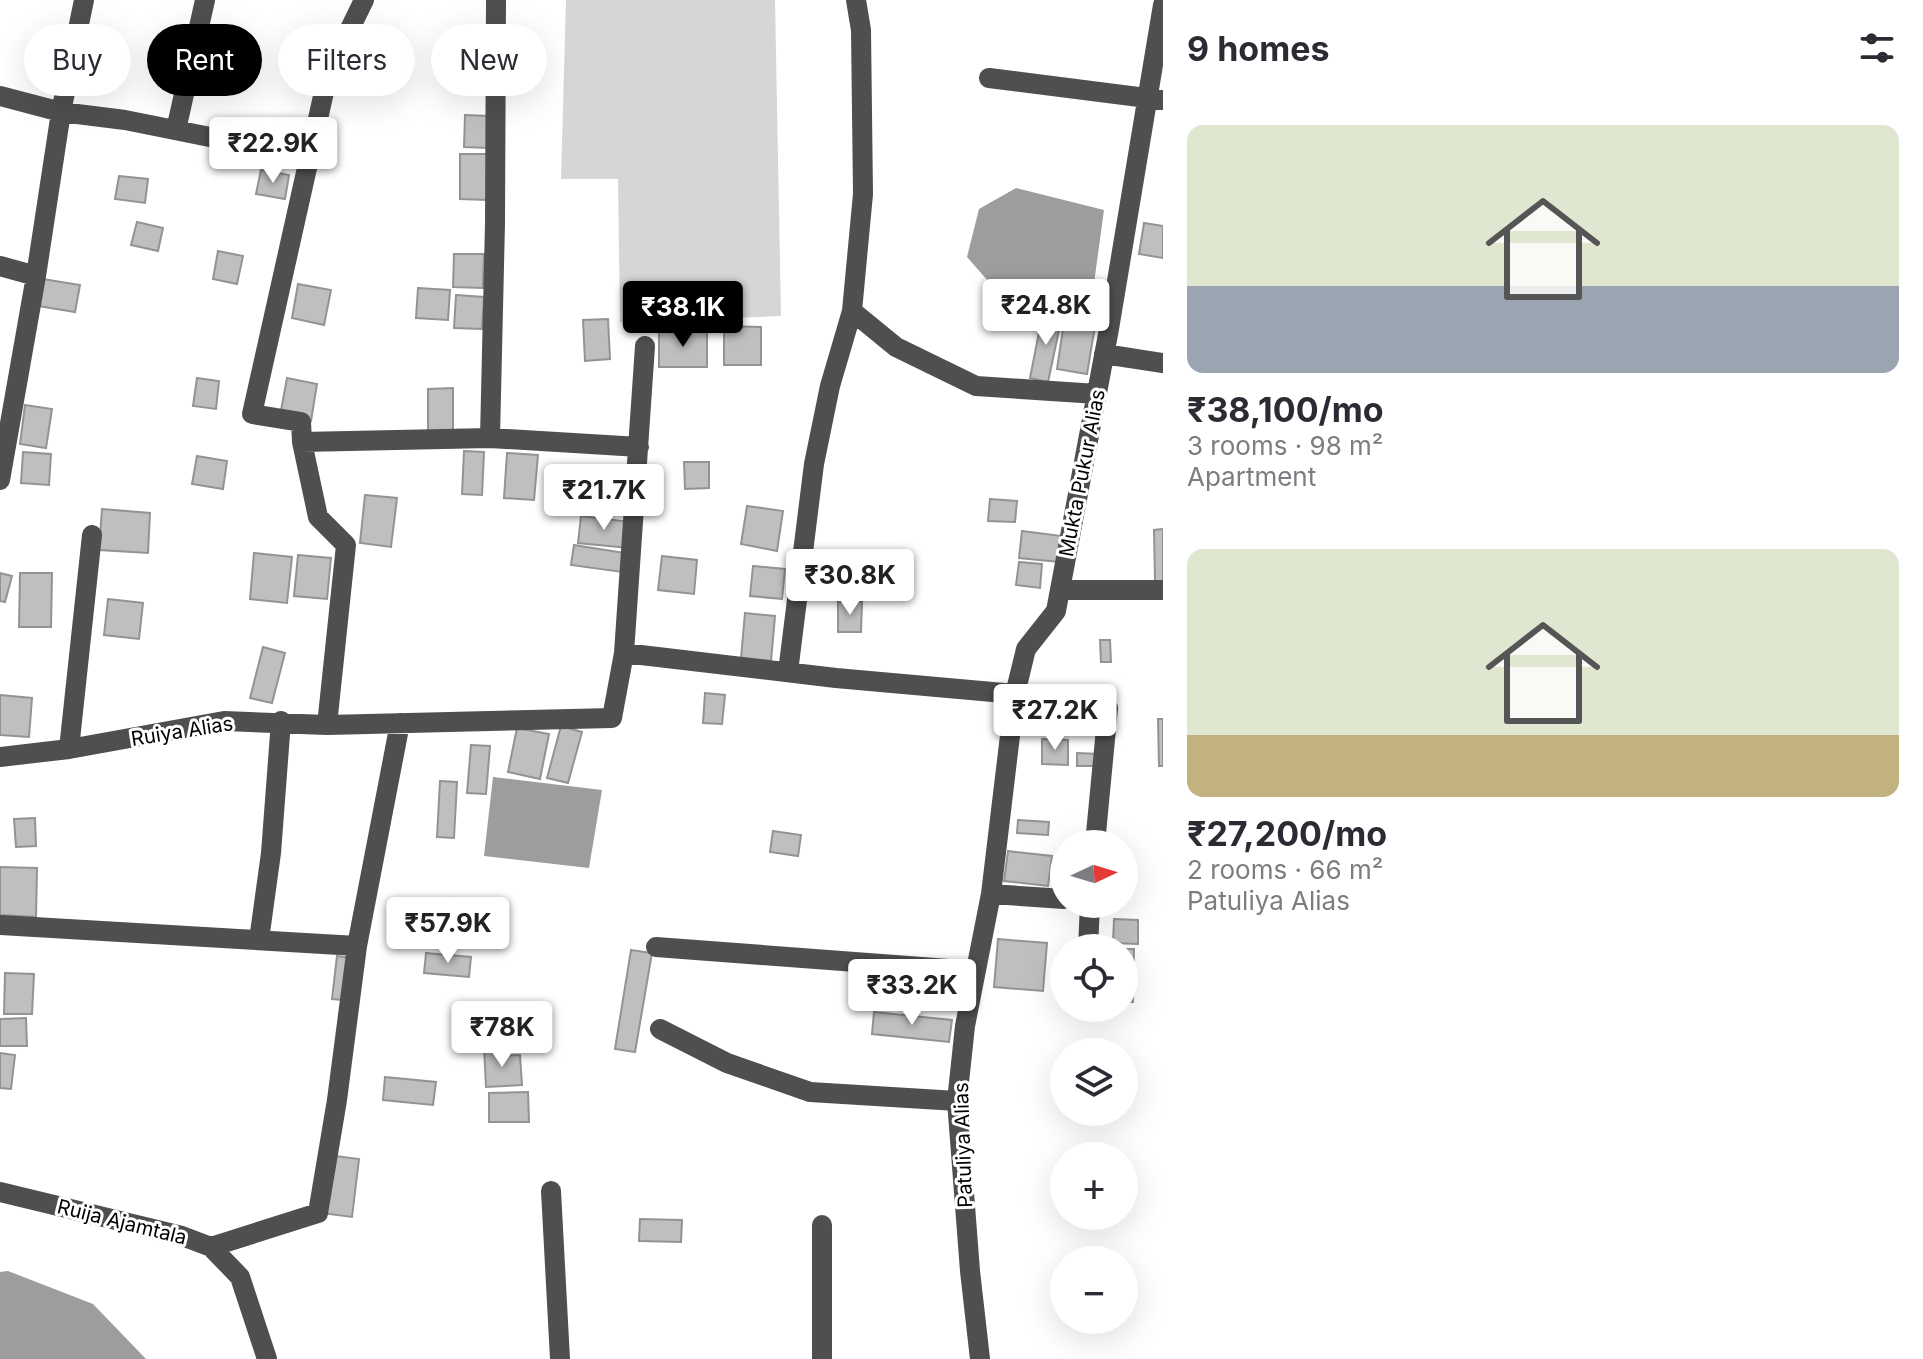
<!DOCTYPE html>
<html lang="en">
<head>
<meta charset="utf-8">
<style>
  body { margin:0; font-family:Inter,sans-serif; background:#f7f7f7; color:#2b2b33; height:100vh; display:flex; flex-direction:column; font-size:30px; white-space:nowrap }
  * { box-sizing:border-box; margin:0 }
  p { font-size:26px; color:#7c7c81 }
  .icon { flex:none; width:44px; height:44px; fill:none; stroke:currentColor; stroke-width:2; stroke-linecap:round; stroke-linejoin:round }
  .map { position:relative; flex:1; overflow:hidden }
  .side { display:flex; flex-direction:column; background:#fff; width:760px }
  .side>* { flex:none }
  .hud { position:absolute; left:24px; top:24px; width:760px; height:72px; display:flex; gap:16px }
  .needle { width:52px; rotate:86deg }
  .tools { position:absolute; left:1050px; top:830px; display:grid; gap:16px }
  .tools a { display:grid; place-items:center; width:88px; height:88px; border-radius:50%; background:#fff; box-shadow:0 8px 32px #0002; font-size:40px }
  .price { position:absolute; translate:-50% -68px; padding:0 18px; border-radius:8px; background:#fff; color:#222; font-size:26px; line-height:52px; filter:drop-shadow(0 2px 4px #0008) }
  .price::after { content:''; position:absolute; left:50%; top:48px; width:24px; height:18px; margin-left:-12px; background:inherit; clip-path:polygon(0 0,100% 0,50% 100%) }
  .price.selected { background:#000; color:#fff }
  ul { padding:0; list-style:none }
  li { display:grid; align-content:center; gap:16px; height:424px; padding:0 24px }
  li span { display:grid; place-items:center; height:248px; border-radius:16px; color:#555 }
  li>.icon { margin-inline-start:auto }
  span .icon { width:144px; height:144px; fill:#fffc; stroke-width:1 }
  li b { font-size:34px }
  h2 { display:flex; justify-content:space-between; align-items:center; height:96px; padding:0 24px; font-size:34px }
  .tag { padding:0 28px; border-radius:36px; background:#fff; box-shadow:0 8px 32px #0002; font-size:28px; line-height:72px }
  .tag.selected { background:#000; color:#fff }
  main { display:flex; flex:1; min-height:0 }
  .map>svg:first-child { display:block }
  .green { fill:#d6d6d6 }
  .water { fill:#9d9d9d }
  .building { fill:#bfbfbf; stroke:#939393; stroke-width:2 }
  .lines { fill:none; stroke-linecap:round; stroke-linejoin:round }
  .minor { stroke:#4f4f4f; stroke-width:20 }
  .labels { text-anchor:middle; stroke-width:6; stroke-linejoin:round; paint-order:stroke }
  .street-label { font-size:20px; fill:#000; stroke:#fff }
</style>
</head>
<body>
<main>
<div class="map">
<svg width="1163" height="1359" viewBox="0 0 1163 1359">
  <rect width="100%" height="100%" fill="#fff"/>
  <path class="green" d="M566 0H775L781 316 620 322 618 179H561Z"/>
  <path class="water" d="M1016 188 1104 210 1092 298 1035 302 988 281 967 257 979 209Z
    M493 777 602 790 589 868 484 856Z
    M8 1271 93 1304 146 1359H0V1272Z"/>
  <path class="building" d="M465 115 490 116 488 148 464 147Z
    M460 154H487V200L460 199Z
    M261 170 289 175 285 199 256 194Z
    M119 176 148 179 145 203 115 199Z
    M137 222 163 228 158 251 131 245Z
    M1144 223 1163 226V258L1139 254Z
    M218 251 243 256 237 284 213 279Z
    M454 254H484L483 288 453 287Z
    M43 279 80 285 75 312 38 306Z
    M298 284 331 290 324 325 292 318Z
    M418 288 450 290 448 320 416 318Z
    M456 295 484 297 482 329 454 328Z
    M1043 312 1062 316 1048 382 1030 378Z
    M608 319 610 359 585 361 583 320Z
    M1064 322 1095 326 1087 374 1057 369Z
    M724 326 761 327V365H724Z
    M707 330V367H659V332Z
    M197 378 219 381 216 409 193 406Z
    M287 378 317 384 311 421 280 416Z
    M453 388V431H428V389Z
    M25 405 52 409 46 448 20 444Z
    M464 451 484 452 482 495 462 494Z
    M23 452 51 454 49 485 21 483Z
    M507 453 538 455 534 500 504 498Z
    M197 456 227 461 223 489 192 484Z
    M684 462H709V488L685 489Z
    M365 495 397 498 391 547 360 543Z
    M990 499 1017 501 1015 522 988 521Z
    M747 506 783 511 777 551 741 544Z
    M102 509 150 513 148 553 99 550Z
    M581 516 631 522 628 548 578 543Z
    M1163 529V582H1155L1154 530Z
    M1022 531 1062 536 1059 562 1019 558Z
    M574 545 625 553 622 572 571 565Z
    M254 553 292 557 287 603 250 599Z
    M298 555 331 558 327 599 294 596Z
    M662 556 697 560 694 594 658 590Z
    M1019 562 1042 564 1040 588 1016 585Z
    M753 566 785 569 782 599 750 596Z
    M0 573 12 576 5 602 0 601Z
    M20 573H52L51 627H19Z
    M108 599 143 603 139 639 104 635Z
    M838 602H862L861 632H838Z
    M745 613 775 616 771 661 741 658Z
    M1100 640H1110L1111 662H1101Z
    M263 647 285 653 272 703 250 698Z
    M705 693 725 695 722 724 703 723Z
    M0 695 32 698 29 737 0 735Z
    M1158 719H1163V766H1159Z
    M561 726 582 732 568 783 547 778Z
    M517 728 549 734 540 779 508 772Z
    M1042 739 1068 740V765L1042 764Z
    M471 745 490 746 486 794 467 793Z
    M1077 753 1100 754V766H1077Z
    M440 781 457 782 454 838 437 837Z
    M35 818 36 846 16 847 14 819Z
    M1018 820 1049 822 1048 835 1017 833Z
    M773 831 801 835 798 856 770 852Z
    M1008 851 1052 856 1048 886 1004 881Z
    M0 867 37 868 36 917 0 915Z
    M456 898 482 904 474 936 449 930Z
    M1114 919 1138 920V944L1113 943Z
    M998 939 1047 943 1043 991 994 987Z
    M1124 949H1134L1133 1002H1124Z
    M631 950 652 953 635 1052 615 1049Z
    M426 953 471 957 469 977 424 973Z
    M337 956 359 959 354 1001 332 999Z
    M5 973 34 974 32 1014H4Z
    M874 1012 952 1020 949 1042 872 1034Z
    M26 1018 27 1046H0V1019Z
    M484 1046H498V1056L520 1055 522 1085 486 1087Z
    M0 1053 15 1055 11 1089 0 1088Z
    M385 1077 436 1082 433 1105 383 1100Z
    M528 1092 529 1122H489V1093Z
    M328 1155 359 1159 352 1217 321 1213Z
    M640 1219 682 1220 681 1242 639 1241Z"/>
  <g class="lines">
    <path class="minor" d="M989 78 1163 100
      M0 96 61 112 125 120 310 157
      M176 130 205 0
      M0 266 36 276
      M852 311 896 347 976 386 1097 394
      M1104 354 1163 363
      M490 438 495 223 496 0
      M302 442 490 438 639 447
      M0 480 36 276 61 112 84 0
      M1060 590H1163
      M624 653 645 346
      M788 672 814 464 830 386 852 311 863 194 861 30 856 0
      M327 725 612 718 624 653 836 678 1015 694
      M69 749 92 535
      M0 757 69 749 224 721 327 725 346 545 318 517 302 442 301 422 252 414 328 74 364 0
      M1095 844 1108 708
      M991 894 1064 899
      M0 925 357 946
      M259 940 271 853 281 721
      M656 947 975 971
      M1088 948 1090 904
      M660 1029 727 1063 810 1092 957 1101
      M551 1191 560 1359
      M0 1192 182 1236 211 1247 240 1277 267 1359
      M211 1247 318 1213 337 1100 357 946 400 723
      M822 1359V1225
      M980 1359 970 1271 957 1101 965 1026 991 894 1015 694 1026 649 1056 611 1109 329 1163 5"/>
  </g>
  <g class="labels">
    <g class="street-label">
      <text transform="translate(1082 473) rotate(-79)" y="7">Mukta Pukur Alias</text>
      <text transform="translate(182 731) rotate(-9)" y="7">Ruiya Alias</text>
      <text transform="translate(963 1145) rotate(-92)" y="7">Patuliya Alias</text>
      <text transform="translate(122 1222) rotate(14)" y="7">Ruija Ajamtala</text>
    </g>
  </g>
</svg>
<div class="tools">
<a><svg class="needle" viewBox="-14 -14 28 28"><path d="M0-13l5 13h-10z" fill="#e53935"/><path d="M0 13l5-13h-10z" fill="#7c7c81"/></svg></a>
<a><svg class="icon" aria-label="locate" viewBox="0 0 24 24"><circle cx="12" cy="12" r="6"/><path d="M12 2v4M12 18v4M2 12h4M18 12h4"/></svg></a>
<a><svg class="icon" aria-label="layers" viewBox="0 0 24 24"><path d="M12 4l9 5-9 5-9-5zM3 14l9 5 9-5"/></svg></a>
<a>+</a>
<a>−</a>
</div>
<b class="price" style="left:273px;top:185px">₹22.9K</b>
<b class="price" style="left:1046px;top:347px">₹24.8K</b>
<b class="price selected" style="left:683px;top:349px">₹38.1K</b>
<b class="price" style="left:604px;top:532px">₹21.7K</b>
<b class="price" style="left:850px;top:617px">₹30.8K</b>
<b class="price" style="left:1055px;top:752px">₹27.2K</b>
<b class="price" style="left:448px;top:965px">₹57.9K</b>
<b class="price" style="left:912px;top:1027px">₹33.2K</b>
<b class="price" style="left:502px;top:1069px">₹78K</b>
<div class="hud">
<a class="tag">Buy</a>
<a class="tag selected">Rent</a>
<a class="tag">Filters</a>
<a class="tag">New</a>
</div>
</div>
<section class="side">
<h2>9 homes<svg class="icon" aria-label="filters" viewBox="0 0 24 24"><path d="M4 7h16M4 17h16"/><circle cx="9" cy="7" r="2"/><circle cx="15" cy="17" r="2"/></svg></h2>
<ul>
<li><span style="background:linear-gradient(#dfe7d0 65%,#9aa5b1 0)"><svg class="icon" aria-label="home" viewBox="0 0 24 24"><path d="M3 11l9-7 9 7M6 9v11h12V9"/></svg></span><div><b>₹38,100/mo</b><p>3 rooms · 98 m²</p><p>Apartment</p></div></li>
<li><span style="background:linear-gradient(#dfe7d0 75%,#c2b280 0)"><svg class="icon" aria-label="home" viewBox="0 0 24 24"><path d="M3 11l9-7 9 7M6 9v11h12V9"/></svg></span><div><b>₹27,200/mo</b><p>2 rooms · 66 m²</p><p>Patuliya Alias</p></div></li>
</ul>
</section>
</main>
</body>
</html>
